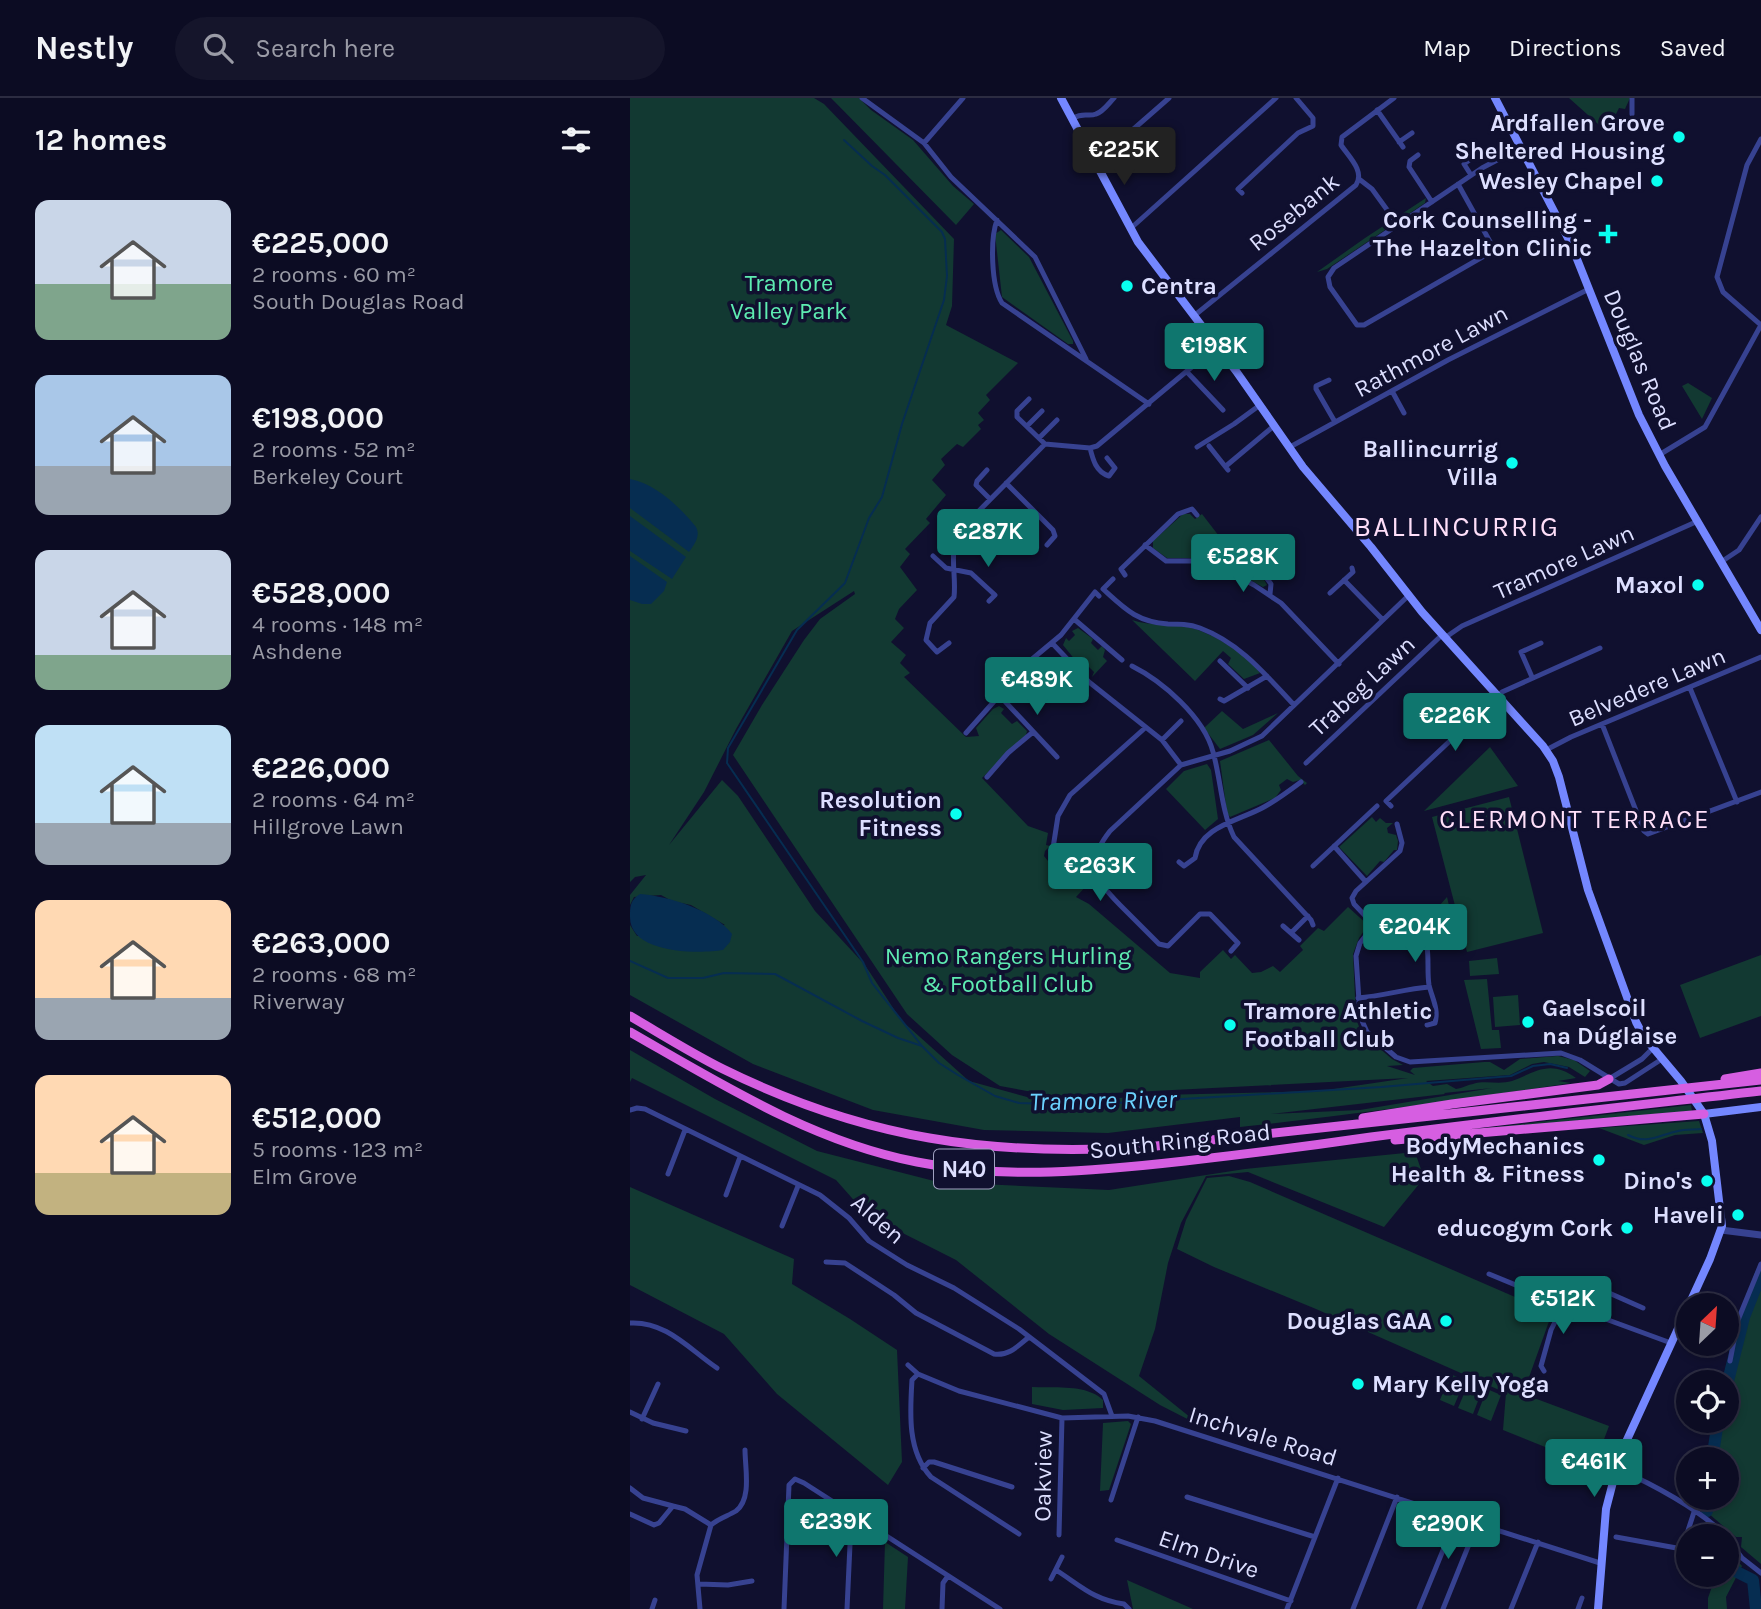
<!DOCTYPE html>
<html lang="en">
<head>
<meta charset="utf-8">
<style>
  body { margin:0; font-family:Karla,sans-serif; background:#15152b; color:#f1f3f6; height:100vh; display:flex; flex-direction:column; font-size:26px; white-space:nowrap }
  * { box-sizing:border-box; margin:0 }
  p { font-size:23px; color:#9a9ba6 }
  .icon { flex:none; width:38px; height:38px; fill:none; stroke:currentColor; stroke-width:2; stroke-linecap:round; stroke-linejoin:round }
  .map { position:relative; flex:1; overflow:hidden }
  .side { display:flex; flex-direction:column; background:#0c0c23; width:630px }
  .side>* { flex:none }
  .needle { width:46px; rotate:25deg }
  .tools { position:absolute; left:1046px; top:1195px; display:grid; gap:14px }
  .tools a { display:grid; place-items:center; width:63px; height:63px; border-radius:50%; background:#0c0c23; box-shadow:0 4px 10px #0003,0 0 0 2px #2c2c41; font-size:35px }
  .price { position:absolute; translate:-50% -60px; padding:0 16px; border-radius:7px; background:#0f766e; color:#fff; font-size:23px; line-height:46px; filter:drop-shadow(0 2px 4px #0008) }
  .price::after { content:''; position:absolute; left:50%; top:42px; width:21px; height:16px; margin-left:-10px; background:inherit; clip-path:polygon(0 0,100% 0,50% 100%) }
  .price.on { background:#222; color:#fff }
  ul { padding:0; list-style:none }
  li { display:flex; align-items:center; gap:21px; height:175px; padding:0 35px }
  li span { display:grid; place-items:center; flex:none; width:196px; height:140px; border-radius:14px; color:#555 }
  li>.icon { margin-inline-start:auto }
  span .icon { width:84px; height:84px; fill:#fffc; stroke-width:1 }
  li b { font-size:30px }
  h2 { display:flex; justify-content:space-between; align-items:center; height:84px; padding:0 35px; font-size:30px }
  header { display:flex; align-items:center; gap:42px; box-sizing:border-box; height:98px; padding:0 35px; background:#0c0c23; border-bottom:2px solid #2c2c41 }
  header strong { font-size:33px }
  nav { display:flex; gap:38px; margin-inline-start:auto; font-size:24px }
  .search { width:490px; height:63px; background:#15152b; display:flex; align-items:center; gap:18px; box-sizing:border-box; padding:0 24px; border-radius:38px; color:#9a9ba6; font-size:26px }
  main { display:flex; flex:1; min-height:0 }
  .map>svg:first-child { display:block }
  .green { fill:#123932; fill-rule:evenodd }
  .water { fill:#062d51 }
  .lines { fill:none; stroke-linecap:round; stroke-linejoin:round }
  .stream { stroke:#062d51; stroke-width:2 }
  .river { stroke:#062d51; stroke-width:12 }
  .minor { stroke:#374291; stroke-width:5 }
  .tertiary { stroke:#374291; stroke-width:7 }
  .secondary { stroke:#7487ff; stroke-width:8 }
  .trunk { stroke:#d65ee1; stroke-width:9 }
  .poi-dot { fill:#09fff0; stroke:#10102f; stroke-width:2.5 }
  .labels { text-anchor:middle; stroke-width:7; stroke-linejoin:round; paint-order:stroke }
  .shield { fill:#10102f; stroke:#a0a1c1; stroke-width:2 }
  .shield-label { font-size:23px; font-weight:bold; fill:#dddfff }
  .poi-label { font-size:24px; font-weight:bold; fill:#dddfff; stroke:#10102f; text-anchor:end }
  .street-label { font-size:24px; fill:#dddfff; stroke:#10102f }
  .park-label { font-size:24px; fill:#5eebb1; stroke:#10102f }
  .neighbourhood-label { font-size:26px; letter-spacing:2px; fill:#ffdff9; stroke:#10102f }
  .water-label { font-size:26px; font-style:italic; fill:#6bd2ff; stroke:#10102f }
  .quarter-label { font-size:28px; letter-spacing:2px; fill:#ffdff9; stroke:#10102f }
</style>
</head>
<body>
<header>
<strong>Nestly</strong>
<div class="search"><svg class="icon" aria-label="search" viewBox="0 0 24 24"><circle cx="10" cy="10" r="6"/><path d="M15 15l6 6"/></svg>Search here</div>
<nav><a>Map</a><a>Directions</a><a>Saved</a></nav>
</header>
<main>
<section class="side">
<h2>12 homes<svg class="icon" aria-label="filters" viewBox="0 0 24 24"><path d="M4 7h16M4 17h16"/><circle cx="9" cy="7" r="2"/><circle cx="15" cy="17" r="2"/></svg></h2>
<ul>
<li><span style="background:linear-gradient(#c9d6e8 60%,#7fa58c 0)"><svg class="icon" aria-label="home" viewBox="0 0 24 24"><path d="M3 11l9-7 9 7M6 9v11h12V9"/></svg></span><div><b>€225,000</b><p>2 rooms · 60 m²</p><p>South Douglas Road</p></div></li>
<li><span style="background:linear-gradient(#a9c7e8 65%,#9aa5b1 0)"><svg class="icon" aria-label="home" viewBox="0 0 24 24"><path d="M3 11l9-7 9 7M6 9v11h12V9"/></svg></span><div><b>€198,000</b><p>2 rooms · 52 m²</p><p>Berkeley Court</p></div></li>
<li><span style="background:linear-gradient(#c9d6e8 75%,#7fa58c 0)"><svg class="icon" aria-label="home" viewBox="0 0 24 24"><path d="M3 11l9-7 9 7M6 9v11h12V9"/></svg></span><div><b>€528,000</b><p>4 rooms · 148 m²</p><p>Ashdene</p></div></li>
<li><span style="background:linear-gradient(#bfe0f5 70%,#9aa5b1 0)"><svg class="icon" aria-label="home" viewBox="0 0 24 24"><path d="M3 11l9-7 9 7M6 9v11h12V9"/></svg></span><div><b>€226,000</b><p>2 rooms · 64 m²</p><p>Hillgrove Lawn</p></div></li>
<li><span style="background:linear-gradient(#ffd9b3 70%,#9aa5b1 0)"><svg class="icon" aria-label="home" viewBox="0 0 24 24"><path d="M3 11l9-7 9 7M6 9v11h12V9"/></svg></span><div><b>€263,000</b><p>2 rooms · 68 m²</p><p>Riverway</p></div></li>
<li><span style="background:linear-gradient(#ffd9b3 70%,#c2b280 0)"><svg class="icon" aria-label="home" viewBox="0 0 24 24"><path d="M3 11l9-7 9 7M6 9v11h12V9"/></svg></span><div><b>€512,000</b><p>5 rooms · 123 m²</p><p>Elm Grove</p></div></li>
</ul>
</section>
<div class="map">
<svg width="1131" height="1511" viewBox="0 0 1131 1511">
  <rect width="100%" height="100%" fill="#10102f"/>
  <path class="green" d="M0 0H184L194 6 324 141 322 208 316 227 388 265 356 297 360 302 348 315 354 322 348 327 351 331 333 349 327 346 311 361 315 367 302 382 316 397 296 421 300 425 275 451 280 456 270 469 287 492 269 511 265 521 274 530 261 544 276 557 270 565 280 575 274 579 336 639 349 638 346 630 363 611 369 608 374 611 371 615 382 626 387 623 397 633 396 637 352 680 398 728 418 735 416 747 420 748 415 753 414 758 418 763 456 769 459 785 446 799 459 806 540 875 570 880V874L593 852 601 861 605 857 622 875 631 874 643 868 650 874 673 852 670 848 688 830 694 833 718 809 738 827 729 840 723 856 726 921 730 931 741 943 762 961 773 967 757 968 785 977 780 973 783 970 854 964H860L874 972 890 961 928 958 944 962 960 973 955 979 939 969 914 964 902 966 880 977 796 983 803 988 817 986 826 991C833 990 837 987 843 986 855 982 869 987 882 983 906 974 920 961 946 980L928 983 941 985C831 1002 721 1017 610 1029V1019L478 1035 354 1032 243 1012 123 966 0 897V827L7 838 95 827 61 807 42 803 31 797 4 799 0 807V797L16 777 5 779 0 784ZM224 493 225 496 190 521 174 542 132 607 103 657 277 916 322 957 370 988 424 998 778 980 690 993 530 997 419 1005 339 983 271 922 235 867 185 813 108 698 92 682 39 747 74 694 106 631 162 533ZM862 990 730 1012 641 1016 815 996 814 995Z
    M201 0H229L241 12 283 42 323 88 344 106 326 127Z
    M939 0H1000L995 11 989 10 977 34Z
    M796 100 795 105 697 171 687 174 735 140Z
    M371 132 399 159 443 243V246H438L372 199 365 136Z
    M1058 285 1082 300 1072 321 1052 288Z
    M553 416H560L565 421 572 416 599 451 626 460 618 468 625 479 632 478 637 487 633 489 580 460H537L523 450V443Z
    M502 522C521 528 538 526 557 529 579 533 618 556 630 575L614 581 598 566 601 560 593 553 565 583Z
    M448 530 463 541 461 545 468 552 472 548 475 552 473 559 477 563 462 579 464 574 454 564 450 568 433 547 436 540 439 543 445 537 442 533Z
    M592 613 613 631 648 615 623 637 590 651 574 630Z
    M639 642 668 678 677 685 675 687 670 682 663 684 657 681 649 687 651 692 645 700 600 719 597 715 590 663Z
    M860 649 888 688 794 713Z
    M577 666 581 672 588 721 575 732 536 691 554 673Z
    M879 699 913 835 837 854 802 719Z
    M742 719 746 724 750 720 756 725H763L757 730 758 735 766 737 768 743 767 752H764L754 764 750 763 737 778 709 749Z
    M817 799 827 841 802 844 794 831V825Z
    M1131 857V918L1070 940 1050 887Z
    M867 860 869 876 840 878 839 863Z
    M857 881 862 932H869L871 950 851 951 834 882Z
    M888 897 890 927 865 929 863 899Z
    M0 952 85 1001 187 1053 308 1084 479 1092 615 1071 785 1054 794 1080 754 1129 618 1074 576 1078 551 1125 538 1165 525 1231 509 1278 571 1328 530 1307 419 1236 326 1162 237 1117 206 1082 2 980 0 984Z
    M1061 1007 1062 1013 828 1033Z
    M1069 1023 1073 1035 1045 1037 1014 1047 969 1030Z
    M599 1078 620 1084 922 1215 893 1296 979 1328 970 1352 951 1346 945 1361 873 1332 876 1295 686 1211 584 1169 547 1151 556 1122 577 1080Z
    M0 1089 164 1161 162 1186 220 1221 267 1252 272 1364 258 1387 147 1296 94 1236 0 1187Z
    M1131 1171V1466L1111 1449 1112 1439H1106L1078 1415 1077 1400H1097V1362L1082 1361 1094 1323H1097C1097 1272 1115 1219 1131 1171Z
    M820 1276 835 1282 824 1308 810 1302Z
    M839 1284 853 1290 843 1316 828 1310Z
    M402 1289C424 1290 457 1286 473 1302V1310L433 1312 402 1306Z
    M857 1291 871 1297 861 1323 847 1317Z
    M498 1323 501 1326 479 1392 470 1393 473 1325Z
    M255 1444 278 1459 275 1511H253Z
    M1098 1452 1112 1468 1096 1499 1097 1511H1078V1500L1086 1477H1097Z
    M497 1482 563 1511H503Z"/>
  <path class="water" d="M0 381C26 386 50 409 66 429 71 438 64 447 59 454L0 410Z
    M0 418 56 459 42 481 0 453Z
    M0 458 37 484 34 493 21 506H12L0 502Z
    M10 796C38 798 84 812 102 836L100 844 93 852C68 856 0 856 0 819 0 809 0 802 10 796Z"/>
  <g class="lines">
    <path class="stream" d="M214 42 242 68 255 77 312 134 315 141 317 178 314 202 272 326 252 399 239 420 215 485 167 532 98 650 97 665 233 864 242 885 292 948
      M0 863 38 880H73L94 875 145 876 232 923 268 940 292 948 309 965 328 977 365 998 389 1005 454 1007 751 989 881 978 903 968 920 966 937 970
      M998 1037C1017 1047 1029 1037 1048 1033 1055 1031 1064 1032 1071 1031"/>
    <path class="river" d="M1097 1287 1114 1219 1131 1176
      M1082 1362 1088 1323
      M1076 1400 1077 1413
      M1078 1435 1079 1438
      M1097 1469 1123 1482 1126 1511"/>
    <path class="minor" d="M232 0 294 45 321 79 405 159 456 261
      M747 12 773 49
      M1002 16V0
      M443 20C454 14 458 19 466 16 473 14 479 5 484 0
      M769 44 782 35
      M294 45 333 0
      M788 57 780 63 779 69 802 104
      M464 60 483 49 539 0
      M841 77 834 66 842 60
      M729 81 742 91 763 120
      M828 86 863 149 861 154 734 227H727L700 189 698 179 704 170 852 70 890 50
      M612 95 608 91 668 35 683 28V20L666 0
      M367 122C360 141 361 188 372 205L519 306
      M500 131 646 0
      M565 217 726 87C735 73 719 59 711 47L712 39 764 0
      M1131 227 1093 194 1087 179 1117 67 1131 41
      M557 274 593 312
      M699 282 686 288V291L705 324
      M762 293 774 315
      M399 301 387 313V319L415 346
      M397 328 412 313
      M409 340 427 322
      M579 348 598 372
      M567 349 604 326 630 307
      M660 349 818 262 959 191
      M460 350C463 362 466 374 479 378L485 370 477 360
      M1029 357 1075 329 1131 227
      M596 368 645 327
      M357 372 347 383 346 387 360 401
      M376 385 423 432 425 438 417 447
      M515 447 536 463H579L624 487 651 505 709 566
      M303 458 316 470 341 475 365 497 359 503
      M1091 464 1109 452 1131 419
      M628 469 641 486 640 496
      M495 477 491 471 548 416 562 411 567 417
      M483 481 473 491C495 511 507 524 538 526 549 526 559 526 570 530 610 545 635 576 664 607
      M714 482 753 522
      M700 495 723 474 722 470
      M444 521 492 562
      M816 539 832 528 1068 423
      M319 545 307 554 296 542 300 525 324 499C327 474 316 449 334 428L415 346 460 350 467 348 587 248
      M422 545 459 584 532 642 551 667
      M590 563 618 590
      M502 568C532 583 574 619 583 654 591 682 591 712 604 739L681 822 683 827
      M902 579 891 554 911 545
      M1060 590 1107 704
      M369 597 427 659
      M590 601 594 603 637 578
      M972 626 1014 733 1018 736 1131 694
      M336 635 401 562 431 537 465 494 469 498
      M532 642 551 623
      M916 652 941 639 1131 559
      M676 665 813 536
      M357 679 378 655 403 634
      M761 708 756 703 872 594 970 550
      M767 726 772 745 770 753 726 793 722 800 724 806 742 825 741 831 730 845 726 858 730 918 737 934 766 959 780 964 931 955 950 962 989 986 995 985 1032 961
      M704 748 736 784
      M421 763 428 718 440 697 515 630
      M549 764 554 768 565 760C570 728 609 723 634 709 647 702 659 693 671 684
      M683 768 747 708
      M790 817C790 829 795 837 797 849 799 861 797 875 799 887 802 900 809 911 805 925L797 927
      M653 828 669 842
      M661 835 678 818
      M601 853 608 845 580 816H570L538 848 529 846C516 833 503 820 490 807 464 780 454 766 480 733L551 667 600 653 632 638 778 498
      M728 900C753 898 775 891 799 889
      M979 981 1012 961 1023 950
      M0 1012 7 1010 15 1011 190 1097 219 1120 239 1143 277 1167 324 1190 389 1231 474 1296 482 1318
      M38 1076 55 1032
      M96 1097 110 1059
      M152 1128 168 1088
      M196 1164 215 1165 264 1197 286 1215 364 1256C379 1258 388 1248 399 1239
      M859 1176 910 1197 1041 1245
      M970 1191 1013 1210
      M968 1219 977 1194
      M0 1225C36 1223 59 1251 87 1270
      M1100 1263 1108 1222 1131 1166
      M278 1267 288 1276
      M914 1273 911 1268 921 1232 934 1206
      M0 1314 23 1325 56 1333
      M12 1321 28 1286
      M293 1370 299 1364H304L382 1389
      M986 1370C1022 1386 1069 1411 1096 1438
      M0 1390 13 1400 43 1408
      M557 1399 685 1439
      M481 1402 508 1319
      M0 1416 24 1427 29 1425 43 1408 55 1411 81 1427
      M389 1436 301 1379C277 1353 280 1314 282 1282L288 1276 329 1293 432 1320 498 1318 525 1323 970 1465
      M429 1437 432 1320
      M986 1439 1052 1451 1064 1414
      M1097 1440 1112 1460 1131 1475
      M487 1442 661 1503
      M426 1472C451 1488 464 1502 494 1506L499 1511
      M421 1481 432 1459
      M69 1486 98 1487 122 1483
      M22 1511 25 1502
      M70 1511 67 1477 81 1427C89 1420 98 1418 106 1413 122 1401 115 1370 115 1352
      M154 1511 159 1387 165 1381 174 1385 370 1511
      M217 1511 221 1425 225 1418
      M312 1511 313 1485 318 1478
      M657 1511 708 1380
      M723 1511 767 1399
      M789 1511 827 1418
      M813 1511 848 1424
      M881 1511 908 1444
      M948 1511 952 1500"/>
    <path class="tertiary" d="M1091 1132 1131 1137"/>
    <path class="secondary" d="M431 0 508 144 606 273 673 369 741 449 792 514 913 648 923 663 929 679 958 792 1006 924 1014 939 1051 983 1074 1016 1082 1043 1092 1128 1080 1161 990 1357 976 1411 968 1511
      M865 0 941 146 1009 317 1035 368 1131 532
      M1074 1016 1131 1009"/>
    <path class="trunk" d="M0 918C31 936 61 955 93 971 235 1041 360 1059 517 1049L1131 982
      M0 934C91 986 183 1044 287 1064 376 1082 466 1073 555 1063 617 1056 679 1048 741 1039 871 1022 1001 1008 1131 993
      M1095 981 1131 975
      M733 1020 822 1006 968 987 979 981
      M765 1042 1074 1016"/>
  </g>
  <g class="poi-dot">
    <circle cx="1049" cy="39" r="7"/>
    <circle cx="1027" cy="83" r="7"/>
    <path d="M974.5 125.5h7v7h7v7h-7v7h-7v-7h-7v-7h7z"/>
    <circle cx="497" cy="188" r="7"/>
    <circle cx="882" cy="365" r="7"/>
    <circle cx="1068" cy="487" r="7"/>
    <circle cx="326" cy="716" r="7"/>
    <circle cx="898" cy="924" r="7"/>
    <circle cx="600" cy="927" r="7"/>
    <circle cx="969" cy="1062" r="7"/>
    <circle cx="1077" cy="1083" r="7"/>
    <circle cx="1108" cy="1117" r="7"/>
    <circle cx="997" cy="1130" r="7"/>
    <circle cx="816" cy="1223" r="7"/>
    <circle cx="728" cy="1286" r="7"/>
  </g>
  <g class="labels">
    <rect class="shield" x="304" y="1051.5" width="60" height="39" rx="5"/>
    <g class="shield-label">
      <text x="334" y="1079">N40</text>
    </g>
    <g class="poi-label">
      <text x="1035" y="33">Ardfallen Grove<tspan x="1035" dy="28">Sheltered Housing</tspan></text>
      <text x="1013" y="91">Wesley Chapel</text>
      <text x="962" y="130">Cork Counselling -<tspan x="962" dy="28">The Hazelton Clinic</tspan></text>
      <text x="511" y="196" text-anchor="start">Centra</text>
      <text x="868" y="359">Ballincurrig<tspan x="868" dy="28">Villa</tspan></text>
      <text x="1054" y="495">Maxol</text>
      <text x="312" y="710">Resolution<tspan x="312" dy="28">Fitness</tspan></text>
      <text x="912" y="918" text-anchor="start">Gaelscoil<tspan x="912" dy="28">na Dúglaise</tspan></text>
      <text x="614" y="921" text-anchor="start">Tramore Athletic<tspan x="614" dy="28">Football Club</tspan></text>
      <text x="955" y="1056">BodyMechanics<tspan x="955" dy="28">Health &amp; Fitness</tspan></text>
      <text x="1063" y="1091">Dino's</text>
      <text x="1094" y="1125">Haveli</text>
      <text x="983" y="1138">educogym Cork</text>
      <text x="802" y="1231">Douglas GAA</text>
      <text x="742" y="1294" text-anchor="start">Mary Kelly Yoga</text>
    </g>
    <g class="street-label">
      <text transform="translate(664 114) rotate(-39)" y="8">Rosebank</text>
      <text transform="translate(801 253) rotate(-28)" y="8">Rathmore Lawn</text>
      <text transform="translate(1010 262) rotate(67)" y="8">Douglas Road</text>
      <text transform="translate(934 464) rotate(-24)" y="8">Tramore Lawn</text>
      <text transform="translate(732 588) rotate(-43)" y="8">Trabeg Lawn</text>
      <text transform="translate(1017 589) rotate(-23)" y="8">Belvedere Lawn</text>
      <text transform="translate(550 1043) rotate(-6)" y="8">South Ring Road</text>
      <text transform="translate(248 1121) rotate(41)" y="8">Alden</text>
      <text transform="translate(633 1338) rotate(17)" y="8">Inchvale Road</text>
      <text transform="translate(413 1378) rotate(-89)" y="8">Oakview</text>
      <text transform="translate(579 1456) rotate(19)" y="8">Elm Drive</text>
    </g>
    <g class="park-label">
      <text x="159" y="193">Tramore<tspan x="159" dy="28">Valley Park</tspan></text>
      <text x="378" y="866">Nemo Rangers Hurling<tspan x="378" dy="28">&amp; Football Club</tspan></text>
    </g>
    <g class="neighbourhood-label">
      <text x="945" y="730">CLERMONT TERRACE</text>
    </g>
    <g class="water-label">
      <text transform="translate(473 1002) rotate(-1)" y="9">Tramore River</text>
    </g>
    <g class="quarter-label">
      <text x="827" y="438">BALLINCURRIG</text>
    </g>
  </g>
</svg>
<div class="tools">
<a><svg class="needle" viewBox="-14 -14 28 28"><path d="M0-13l5 13h-10z" fill="#e53935"/><path d="M0 13l5-13h-10z" fill="#9a9ba6"/></svg></a>
<a><svg class="icon" aria-label="locate" viewBox="0 0 24 24"><circle cx="12" cy="12" r="6"/><path d="M12 2v4M12 18v4M2 12h4M18 12h4"/></svg></a>
<a>+</a>
<a>−</a>
</div>
<b class="price on" style="left:494px;top:89px">€225K</b>
<b class="price" style="left:584px;top:285px">€198K</b>
<b class="price" style="left:358px;top:471px">€287K</b>
<b class="price" style="left:613px;top:496px">€528K</b>
<b class="price" style="left:407px;top:619px">€489K</b>
<b class="price" style="left:825px;top:655px">€226K</b>
<b class="price" style="left:470px;top:805px">€263K</b>
<b class="price" style="left:785px;top:866px">€204K</b>
<b class="price" style="left:933px;top:1238px">€512K</b>
<b class="price" style="left:964px;top:1401px">€461K</b>
<b class="price" style="left:206px;top:1461px">€239K</b>
<b class="price" style="left:818px;top:1463px">€290K</b>
</div>
</main>
</body>
</html>
